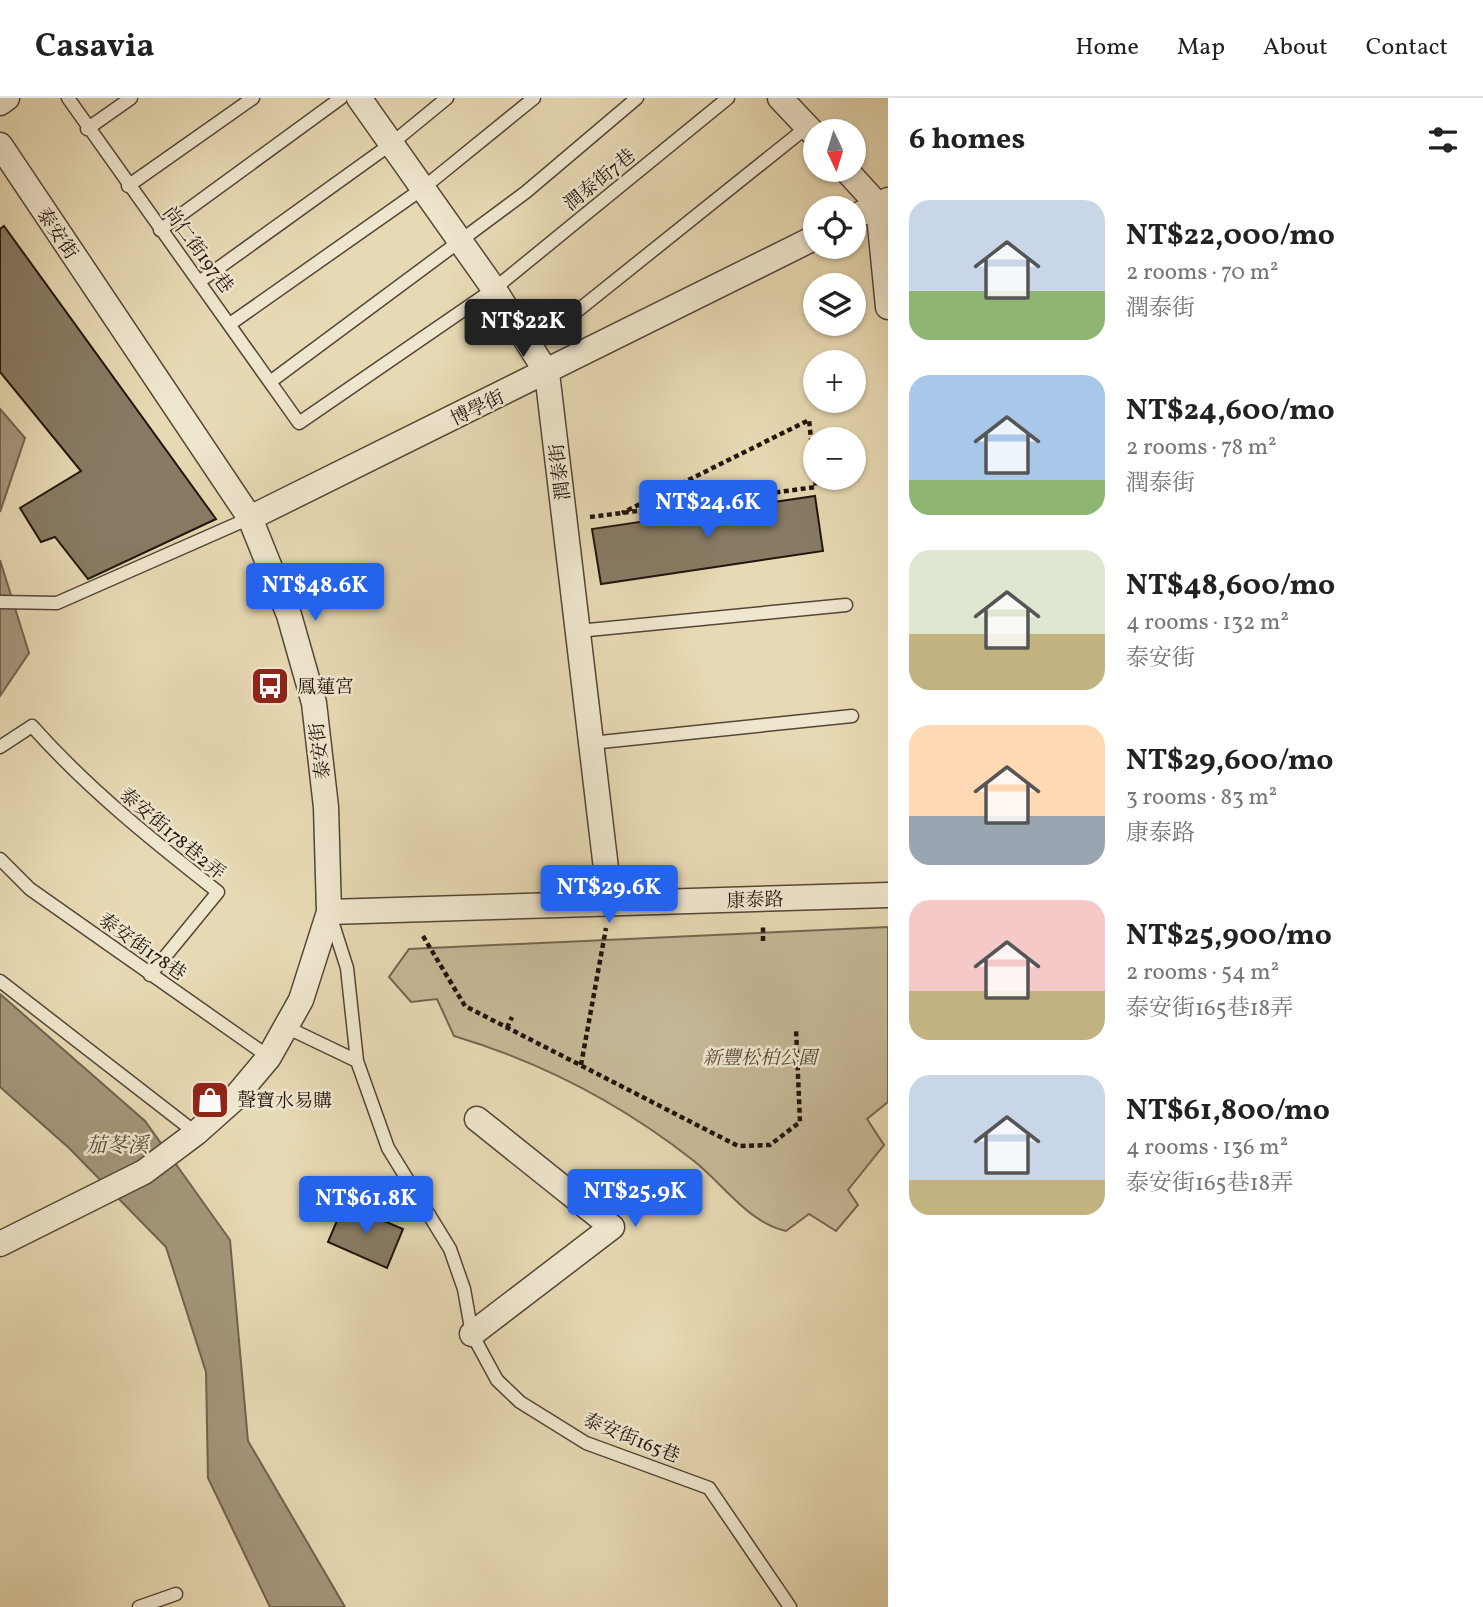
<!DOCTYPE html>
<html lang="en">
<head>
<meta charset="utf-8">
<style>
  body { margin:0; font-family:Vollkorn,"Noto Serif TC",serif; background:#f6f6f6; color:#222; height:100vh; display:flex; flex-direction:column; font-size:26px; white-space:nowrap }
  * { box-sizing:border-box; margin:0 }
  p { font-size:23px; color:#767676 }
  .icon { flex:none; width:38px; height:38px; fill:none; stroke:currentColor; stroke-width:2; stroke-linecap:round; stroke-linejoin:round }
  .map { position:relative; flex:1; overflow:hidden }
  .sheet { display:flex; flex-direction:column; background:#fff; width:595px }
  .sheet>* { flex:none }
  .needle { width:46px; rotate:176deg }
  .buttons { position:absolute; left:803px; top:21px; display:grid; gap:14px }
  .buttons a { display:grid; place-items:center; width:63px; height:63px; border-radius:50%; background:#fff; box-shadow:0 2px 5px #0004; font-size:35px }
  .price { position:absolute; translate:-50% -60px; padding:0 16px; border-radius:7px; background:#2563eb; color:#fff; font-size:23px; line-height:46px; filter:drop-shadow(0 2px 4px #0008) }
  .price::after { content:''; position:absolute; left:50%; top:42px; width:21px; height:16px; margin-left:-10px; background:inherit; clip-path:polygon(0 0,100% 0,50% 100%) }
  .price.current { background:#222; color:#fff }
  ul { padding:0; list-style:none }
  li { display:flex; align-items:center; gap:21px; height:175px; padding:0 21px }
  li span { display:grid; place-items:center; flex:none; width:196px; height:140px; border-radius:21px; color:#555 }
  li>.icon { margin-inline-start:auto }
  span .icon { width:84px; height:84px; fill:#fffc; stroke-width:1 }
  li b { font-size:30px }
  h2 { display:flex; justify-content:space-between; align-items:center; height:84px; padding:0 21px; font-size:30px }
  header { display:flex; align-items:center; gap:42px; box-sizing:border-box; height:98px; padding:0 35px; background:#fff; border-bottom:2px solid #e0e0e0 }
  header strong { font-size:33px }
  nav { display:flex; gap:38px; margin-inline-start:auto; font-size:24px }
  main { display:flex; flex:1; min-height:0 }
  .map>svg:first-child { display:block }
  .green { fill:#c6b897; stroke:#746652; stroke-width:2 }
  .water { fill:#a4967b; stroke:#70624f; stroke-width:2 }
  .building { fill:#887b64; stroke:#22150e; stroke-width:2 }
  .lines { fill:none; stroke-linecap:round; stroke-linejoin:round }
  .service-casing { stroke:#534637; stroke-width:15 }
  .minor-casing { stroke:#534637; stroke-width:27 }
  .path { stroke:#22150e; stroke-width:4.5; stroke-dasharray:5 3.5; stroke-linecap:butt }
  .service { stroke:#efe6ce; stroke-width:12 }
  .minor { stroke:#efe6ce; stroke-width:24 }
  .labels { text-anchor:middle; stroke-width:5; stroke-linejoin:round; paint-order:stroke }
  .street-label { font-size:19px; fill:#22150e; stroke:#efe6ce }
  .poi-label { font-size:19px; fill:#22150e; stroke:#efe6ce; text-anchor:start }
  .park-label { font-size:19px; font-style:italic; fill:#534637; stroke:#efe6ce }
  .water-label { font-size:21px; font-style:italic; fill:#56493a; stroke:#efe6ce }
</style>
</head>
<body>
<header>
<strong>Casavia</strong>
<nav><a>Home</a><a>Map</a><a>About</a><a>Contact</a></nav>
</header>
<main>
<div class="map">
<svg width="888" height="1509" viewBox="0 0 888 1509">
  <rect width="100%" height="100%" fill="#e7d9b3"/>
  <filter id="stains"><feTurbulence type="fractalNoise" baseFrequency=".00286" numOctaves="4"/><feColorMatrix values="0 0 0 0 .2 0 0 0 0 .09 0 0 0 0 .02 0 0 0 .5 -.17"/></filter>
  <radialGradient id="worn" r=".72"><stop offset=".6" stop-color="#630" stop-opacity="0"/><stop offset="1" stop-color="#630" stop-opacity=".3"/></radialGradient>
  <path class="green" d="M888 829V1004L867 1021 884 1047 848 1092 858 1107 836 1133 809 1116 786 1133C749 1125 724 1087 694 1063 623 1007 541 964 454 938L437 901 411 904 389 879 409 851Z"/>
  <path class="water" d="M0 311 25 340 0 414Z
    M0 462 29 555 0 598Z
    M0 896 145 1023 230 1142 248 1343 345 1509H270L208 1380 206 1274 166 1149 69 1050 0 989Z"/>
  <path class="building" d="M4 128 216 421 88 481 55 439 41 444 20 410 81 373 0 274V131Z
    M815 398 823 453 601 486 592 431Z
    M344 1106 403 1131 387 1170 328 1144Z"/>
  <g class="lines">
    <defs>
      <path id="service" d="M68 0 299 325 494 191 728 0
        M87 31 131 0
        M128 88 253 0
        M160 132 341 0
        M199 184 391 46 447 0
        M230 226 422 91 534 0
        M531 250 807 29
        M270 284 526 94 637 0
        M0 504 57 505 250 420
        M578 533 846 507
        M591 645 852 618
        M0 649 32 628C88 691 152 742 218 794L150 877
        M0 761 30 791 269 959
        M331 820 347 870 357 963 388 1050 450 1151 464 1191 472 1236 497 1282 520 1304 586 1345 709 1390 790 1509
        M0 883 196 1035
        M286 929 357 963
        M139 1509 176 1496"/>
      <path id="minor" d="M359 0 494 191 547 275 610 804
        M780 0 816 38
        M0 5 7 0
        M0 47 250 420 289 517 314 605 326 709 329 814 301 902 269 959 233 1002 196 1035 144 1074 0 1146
        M846 72 878 107 888 209
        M854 119 888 102
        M250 420 816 139
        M329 814 888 797
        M472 1236 612 1129 477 1021"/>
    </defs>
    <use href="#service" class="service-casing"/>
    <use href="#minor" class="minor-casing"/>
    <path class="path" d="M590 419 622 415 816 389 809 322 622 415
      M423 838 465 908 738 1048 770 1047 800 1024 796 931
      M763 843V827
      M507 930 512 919
      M581 967 606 830"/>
    <use href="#service" class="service"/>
    <use href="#minor" class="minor"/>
  </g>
  <defs>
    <symbol id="bus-square" viewBox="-11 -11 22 22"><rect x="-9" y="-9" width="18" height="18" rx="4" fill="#8f2418" stroke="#efe6ce"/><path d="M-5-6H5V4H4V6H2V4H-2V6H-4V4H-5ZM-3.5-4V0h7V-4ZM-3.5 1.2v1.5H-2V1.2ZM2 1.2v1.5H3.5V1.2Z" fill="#fff"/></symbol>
    <symbol id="shop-square" viewBox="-11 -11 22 22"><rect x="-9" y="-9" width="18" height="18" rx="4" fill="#8f2418" stroke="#efe6ce"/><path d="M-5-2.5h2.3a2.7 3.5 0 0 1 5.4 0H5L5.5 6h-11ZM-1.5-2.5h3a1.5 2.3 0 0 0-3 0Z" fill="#fff"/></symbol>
  </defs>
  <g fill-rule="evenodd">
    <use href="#bus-square" x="248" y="566" width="44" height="44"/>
    <use href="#shop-square" x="188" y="980" width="44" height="44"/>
  </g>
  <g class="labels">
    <g class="street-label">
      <text transform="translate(599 81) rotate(-39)" y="7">潤泰街7巷</text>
      <text transform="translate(58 135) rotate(56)" y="7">泰安街</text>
      <text transform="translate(199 151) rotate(53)" y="7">尚仁街197巷</text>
      <text transform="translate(477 309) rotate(-26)" y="7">博學街</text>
      <text transform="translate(559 374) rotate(-97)" y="7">潤泰街</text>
      <text transform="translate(319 653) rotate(-97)" y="7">泰安街</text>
      <text transform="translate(173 735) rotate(40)" y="7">泰安街178巷2弄</text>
      <text transform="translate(755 801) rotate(-2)" y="7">康泰路</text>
      <text transform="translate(143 848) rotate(35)" y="7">泰安街178巷</text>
      <text transform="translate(632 1339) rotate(22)" y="7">泰安街165巷</text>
    </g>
    <g class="poi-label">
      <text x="297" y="595">鳳蓮宮</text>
      <text x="237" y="1009">聲寶水易購</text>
    </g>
    <g class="park-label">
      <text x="760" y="966">新豐松柏公園</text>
    </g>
    <g class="water-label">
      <text x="117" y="1054">茄苳溪</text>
    </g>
  </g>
  <rect width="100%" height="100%" filter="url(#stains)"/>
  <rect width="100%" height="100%" fill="url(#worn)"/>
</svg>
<div class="buttons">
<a><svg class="needle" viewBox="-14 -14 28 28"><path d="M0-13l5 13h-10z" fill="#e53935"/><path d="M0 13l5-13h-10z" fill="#767676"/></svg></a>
<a><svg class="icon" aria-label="locate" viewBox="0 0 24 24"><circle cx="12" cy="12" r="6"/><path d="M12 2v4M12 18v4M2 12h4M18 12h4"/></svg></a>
<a><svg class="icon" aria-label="layers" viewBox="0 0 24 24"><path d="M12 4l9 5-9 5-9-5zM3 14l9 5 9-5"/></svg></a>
<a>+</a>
<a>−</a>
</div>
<b class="price current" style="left:523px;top:261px">NT$22K</b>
<b class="price" style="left:708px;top:442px">NT$24.6K</b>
<b class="price" style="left:315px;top:525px">NT$48.6K</b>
<b class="price" style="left:609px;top:827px">NT$29.6K</b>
<b class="price" style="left:635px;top:1131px">NT$25.9K</b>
<b class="price" style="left:366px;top:1138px">NT$61.8K</b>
</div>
<section class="sheet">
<h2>6 homes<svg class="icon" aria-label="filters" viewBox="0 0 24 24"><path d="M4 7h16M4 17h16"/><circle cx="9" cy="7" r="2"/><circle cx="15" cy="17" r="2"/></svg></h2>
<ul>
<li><span style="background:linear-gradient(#c9d6e8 65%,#8fb573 0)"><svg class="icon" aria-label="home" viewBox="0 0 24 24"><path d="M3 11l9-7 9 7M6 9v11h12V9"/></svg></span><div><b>NT$22,000/mo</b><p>2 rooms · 70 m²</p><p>潤泰街</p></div></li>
<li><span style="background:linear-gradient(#a9c7e8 75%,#8fb573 0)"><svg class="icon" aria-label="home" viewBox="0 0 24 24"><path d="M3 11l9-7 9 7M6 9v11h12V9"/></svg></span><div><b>NT$24,600/mo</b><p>2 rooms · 78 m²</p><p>潤泰街</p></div></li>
<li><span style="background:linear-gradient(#dfe7d0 60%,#c2b280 0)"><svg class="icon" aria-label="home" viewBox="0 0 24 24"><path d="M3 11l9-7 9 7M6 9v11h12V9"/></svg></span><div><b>NT$48,600/mo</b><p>4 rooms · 132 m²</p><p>泰安街</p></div></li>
<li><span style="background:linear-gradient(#ffd9b3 65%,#9aa5b1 0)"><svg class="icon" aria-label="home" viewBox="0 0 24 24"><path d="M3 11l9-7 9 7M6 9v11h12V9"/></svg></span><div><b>NT$29,600/mo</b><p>3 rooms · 83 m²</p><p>康泰路</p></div></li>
<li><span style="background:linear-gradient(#f6c9c9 65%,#c2b280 0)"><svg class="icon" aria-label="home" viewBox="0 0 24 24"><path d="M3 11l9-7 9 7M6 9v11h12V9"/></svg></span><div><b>NT$25,900/mo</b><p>2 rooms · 54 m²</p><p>泰安街165巷18弄</p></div></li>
<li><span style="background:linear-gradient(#c9d6e8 75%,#c2b280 0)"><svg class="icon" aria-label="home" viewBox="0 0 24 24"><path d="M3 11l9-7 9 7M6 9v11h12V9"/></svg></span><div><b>NT$61,800/mo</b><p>4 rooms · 136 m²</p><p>泰安街165巷18弄</p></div></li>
</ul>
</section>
</main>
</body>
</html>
